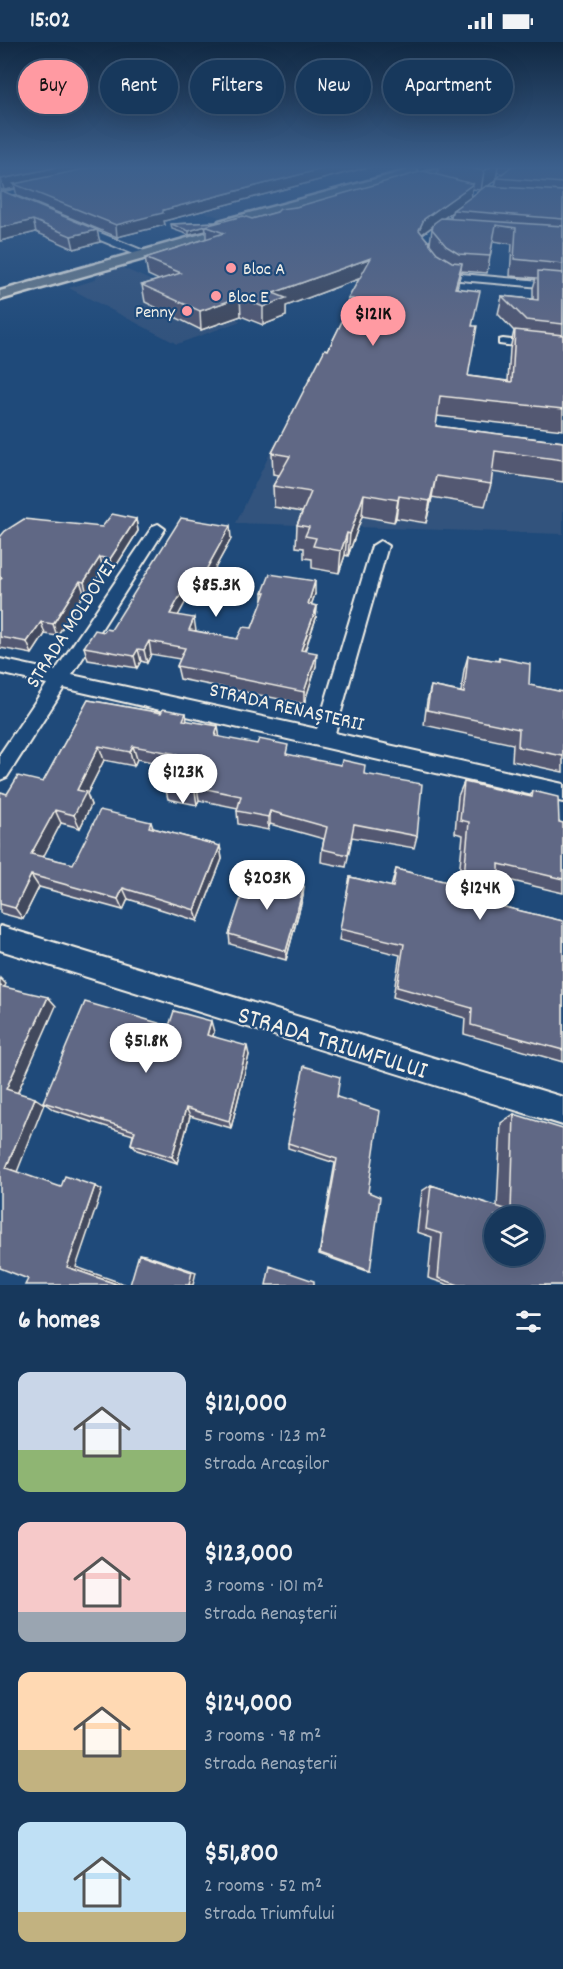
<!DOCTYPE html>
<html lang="en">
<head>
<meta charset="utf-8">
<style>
  body { margin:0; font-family:Dekko,sans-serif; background:#244365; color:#f1f3f6; height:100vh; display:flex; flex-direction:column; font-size:22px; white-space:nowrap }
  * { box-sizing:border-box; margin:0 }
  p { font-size:20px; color:#9eacbb }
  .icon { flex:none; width:33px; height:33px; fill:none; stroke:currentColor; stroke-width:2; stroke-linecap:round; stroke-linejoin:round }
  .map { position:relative; height:1243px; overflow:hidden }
  .sheet { display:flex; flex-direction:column; background:#17385c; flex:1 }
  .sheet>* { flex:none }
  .banner { position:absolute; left:18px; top:18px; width:528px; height:54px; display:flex; gap:12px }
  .fabs { position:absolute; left:484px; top:1164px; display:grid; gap:12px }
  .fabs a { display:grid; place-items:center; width:60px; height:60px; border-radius:50%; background:#17385c; box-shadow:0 6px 24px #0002,0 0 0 2px #365272; font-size:30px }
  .price { position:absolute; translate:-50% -51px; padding:0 14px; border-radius:21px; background:#fff; color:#222; font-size:20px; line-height:39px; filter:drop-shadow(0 2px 3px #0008) }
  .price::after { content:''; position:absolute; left:50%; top:36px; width:18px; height:14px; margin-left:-9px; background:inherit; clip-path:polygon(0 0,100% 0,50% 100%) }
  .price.on { background:#ff9aa2; color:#111 }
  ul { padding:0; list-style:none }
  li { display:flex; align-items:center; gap:18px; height:150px; padding:0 18px }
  li span { display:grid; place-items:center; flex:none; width:168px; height:120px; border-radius:12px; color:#555 }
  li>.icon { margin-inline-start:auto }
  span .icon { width:72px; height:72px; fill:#fffc; stroke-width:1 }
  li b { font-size:26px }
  h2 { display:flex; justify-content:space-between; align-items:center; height:72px; padding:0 18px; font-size:26px }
  .chip { padding:0 21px; border-radius:27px; background:#17385c; box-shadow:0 6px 24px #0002,0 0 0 2px #365272; font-size:21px; line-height:54px }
  .chip.on { background:#ff9aa2; color:#111 }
  .status { display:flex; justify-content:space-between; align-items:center; height:42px; padding:0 30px; background:#17385c; direction:ltr }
  .status svg { height:16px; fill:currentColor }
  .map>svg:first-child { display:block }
  .built { fill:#32537d }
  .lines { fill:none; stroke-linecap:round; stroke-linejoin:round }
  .street-casing { stroke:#f4f1e8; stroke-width:4 }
  .secondary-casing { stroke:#f4f1e8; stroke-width:4 }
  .primary-casing { stroke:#f4f1e8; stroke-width:5 }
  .street { fill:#1f4a7a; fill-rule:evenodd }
  .secondary { fill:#1f4a7a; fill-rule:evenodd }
  .primary { fill:#6c7d8c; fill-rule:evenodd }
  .tram { stroke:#f4f1e8; stroke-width:1.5 }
  .wall { fill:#535972; stroke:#f4f1e8; stroke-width:1.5; fill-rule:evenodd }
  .shaded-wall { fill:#43495d; stroke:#f4f1e8; stroke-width:1.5 }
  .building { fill:#606885; stroke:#f4f1e8; stroke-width:1.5; fill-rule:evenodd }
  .poi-dot { fill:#ff9aa2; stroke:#1f4a7a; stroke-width:2 }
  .labels { text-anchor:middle; stroke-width:4.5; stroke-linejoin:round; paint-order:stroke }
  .far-poi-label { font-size:18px; fill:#f4f1e8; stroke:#1f4a7a; text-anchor:start }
  .street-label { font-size:21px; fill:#f4f1e8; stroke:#1f4a7a }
  .near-street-label { font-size:26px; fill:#f4f1e8; stroke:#1f4a7a }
</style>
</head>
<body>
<div class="status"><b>15:02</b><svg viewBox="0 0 49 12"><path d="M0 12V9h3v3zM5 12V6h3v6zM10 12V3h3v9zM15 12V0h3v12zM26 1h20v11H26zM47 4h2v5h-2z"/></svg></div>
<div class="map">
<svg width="563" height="1243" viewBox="0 0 563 1243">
  <rect width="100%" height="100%" fill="#1f4a7a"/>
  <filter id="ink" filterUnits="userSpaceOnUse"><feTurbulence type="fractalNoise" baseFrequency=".0167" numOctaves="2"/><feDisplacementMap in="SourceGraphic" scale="12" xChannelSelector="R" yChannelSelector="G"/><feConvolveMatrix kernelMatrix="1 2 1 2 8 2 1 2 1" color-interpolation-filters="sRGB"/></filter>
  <g filter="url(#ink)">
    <path class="built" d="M147 124H418L225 177 131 145Z
      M123 226 241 279 177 302 69 246 95 238 98 232Z
      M276 399 563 440V492L236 481Z"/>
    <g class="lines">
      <defs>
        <path id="street" d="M39 143 41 146 0 155V151Z
          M448 174 455 176 427 200 432 212 440 221 461 232 563 241V247L460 238C440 232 425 220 419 200L424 192Z
          M503 297 563 304V310L499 302V298Z
          M158 482 165 487 72 633 317 687 372 504 380 499 388 504 335 691 563 742V760L64 646 7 735 0 738V712L47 642 0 631V617L55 629 153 484Z
          M0 884 563 1055V1083L0 908Z"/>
        <path id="secondary" d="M66 177 149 211 151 213 145 217 141 215 62 182 61 180Z"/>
        <path id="primary" d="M444 124H461L399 144 390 142Z
          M413 127 417 128V132L227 185H219L217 182 219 179Z
          M244 180 250 184 248 187 0 258V249Z"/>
      </defs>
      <use href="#street" class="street-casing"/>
      <use href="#secondary" class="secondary-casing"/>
      <use href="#primary" class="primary-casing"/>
      <use href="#street" class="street"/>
      <use href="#secondary" class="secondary"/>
      <use href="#primary" class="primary"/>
      <path class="tram" d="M411 134 446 124"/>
    </g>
    <path class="wall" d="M0 124H372L164 179 165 183 117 195 17 154 15 146 4 148 0 147Z
      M439 124H563V388L437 374 436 384 563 400V440L492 430 491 442 485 464 432 455 426 481 396 476 394 480 362 474 348 514 345 513 339 531 312 526V517L304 516V506L296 505 297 483 302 470 274 465 273 444 279 433 273 432 272 411 328 308 347 270 348 257 359 237 286 264V274L263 283 241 274 201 288 145 260 142 243 159 238 148 233 145 216 206 197V189L189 193 172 187 171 182 219 180 252 177 296 165 437 133ZM497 130 503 132 497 136 495 144H487L496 138ZM472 147 480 148 471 155ZM452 170 451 176H444ZM433 184 432 187 430 201 422 192ZM493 199 512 202 510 234 536 236 533 246V257L502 254 498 272 514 289 510 307 508 339 468 334 473 284 457 246 461 229 487 231Z
      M0 148 100 200 74 207 36 190 0 199Z
      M136 477 138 489 113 529 103 527 87 552 84 551 57 594 45 592 32 612 0 606V495L102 485Z
      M231 497 202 550 192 548 178 573 196 589 237 597 252 586 263 559V550L315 552 311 563 317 564 316 576 305 609 316 624 304 662 180 637 177 624 180 617 151 612 147 621 141 619 137 626 88 618 84 605 104 590 111 588Z
      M468 614 498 619 499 616 529 643 563 650V730L512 719 513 702 424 683 427 659 431 644 461 650 464 628Z
      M88 658 161 671H186L187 679 218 684 219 695 364 732 417 794 414 806 352 795 346 825 321 820 322 807 324 797 270 782 268 788 238 782 237 769 238 766 199 758 197 763 168 757 165 744 173 724 137 717 134 724 104 718 87 752 91 763 80 786 61 781 43 815 73 822 151 780 153 786 220 804 222 817 198 879 128 857 123 868 39 845 23 877 0 871V752H7L43 740Z
      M464 740 530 754 533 749 559 780 563 781V851L500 836V864L563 879V1020L464 992 465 976 393 955 400 913 339 898 350 835 391 845 396 827 458 843 463 793 455 791 458 754Z
      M303 854 286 918 230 902 229 892Z
      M169 984 214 990 213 994 249 1013 231 1086 190 1074 177 1121 137 1108 131 1102 133 1093 54 1068 43 1060Z
      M337 1055 368 1150 370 1229H367L319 1212 335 1121 288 1106V1101Z
      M514 1072 563 1243H449L428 1236 432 1195 417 1190 422 1149 431 1143 497 1165 501 1081Z"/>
    <path class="shaded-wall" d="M63 124H113L14 142 15 146 4 148 1 137Z
      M333 124H372L164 179 165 183 117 195 116 183 163 168Z
      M492 124H498L496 138 481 149 484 129Z
      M473 142 471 156 453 168 452 170 422 192 419 188 424 177Z
      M33 178 36 190 0 199V186Z
      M219 180 205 184 206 189 189 193V189Z
      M97 188 100 200 74 207 71 194Z
      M371 216 369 233 286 264V274L263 283V265L273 251Z
      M462 221 459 238 452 264 455 246Z
      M240 255 241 274 201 288 200 269Z
      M436 434 432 455 426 481 430 459Z
      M364 452 362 474 348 514 350 492Z
      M399 454 396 476 394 480 398 458Z
      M136 477 138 489 113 529 110 517Z
      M230 484 231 497 202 550 201 537Z
      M347 491 345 513 339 531 341 509Z
      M100 515 103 527 87 552 84 540Z
      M190 536 192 548 172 585 170 572Z
      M80 539 84 551 57 594 53 582Z
      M315 539V552L307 575 308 562Z
      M317 564 316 576 300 621 301 608Z
      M194 576 196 589 189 588Z
      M41 580 45 592 32 612 27 600Z
      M149 599 151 612 147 621 144 608Z
      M138 607 141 619 137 626 134 614Z
      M317 611 316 624 304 662V650Z
      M218 684 220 698 215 694Z
      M99 704 104 718 87 752 91 763 80 786 74 773 77 748Z
      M133 704 137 717 134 724 130 710Z
      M197 745 199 758 197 763 195 749Z
      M55 768 61 781 38 825 31 812Z
      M270 769V782L268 788V775Z
      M220 804 222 817 198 879 195 868Z
      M31 833 39 845 23 877 15 866Z
      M304 844 303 854 286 918V909Z
      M123 846 128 857 123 868 118 857Z
      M0 936 6 942 1 952 0 951Z
      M48 955 56 964 16 1054 6 1047Z
      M211 979 214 990 210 1003 207 993Z
      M247 1004 249 1013 231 1086 229 1079Z
      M35 1056 44 1062 17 1130 6 1126Z
      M186 1066 190 1074 177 1121 172 1115Z
      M95 1144 102 1148 76 1225 127 1243H119L67 1225Z
      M139 1212 145 1213 196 1230 193 1243H189Z"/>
    <path class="building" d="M0 124H63L1 137H0Z
      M98 124H333L163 168V171L116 183 14 142Z
      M460 124H492L484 129Z
      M512 124H563V141L497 136Z
      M423 129 473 142 424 177 419 188 437 211 452 220 462 221 455 246 480 249 472 284H477L468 334 512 340 515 288 563 293V367L440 354 436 384 563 400V418L495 409 491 442 436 434 430 459 399 454 398 458 364 452 350 492 347 491 341 509 313 504 316 496 305 494 309 485 297 483 311 450 273 444 290 414 272 411 325 307 328 308 353 257H348L371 216 273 251 286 256 263 265 240 255 200 269 142 243 181 231 145 216 224 191 205 184 243 174 252 177 277 170 280 167 296 165Z
      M486 144 563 149V177L453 168Z
      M0 148 97 188 71 194 33 178 0 186Z
      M441 176 563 184V222L514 217 516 186 496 183 490 214 459 212 446 204 432 187 434 181Z
      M219 180 189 189 171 182Z
      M538 229 563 231V282L526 278 502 254 538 258Z
      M112 472 136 477 110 517 100 515 84 540 80 539 53 582 41 580 27 600 0 595V538L2 536 0 534V495L5 489 24 477 102 485Z
      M181 476 230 484 201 537 190 536 170 572 194 576 189 588 237 597 243 585 252 586 266 550H263L270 532 315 539 308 562 317 564 301 608 317 611 304 650 177 624 185 606 149 599 144 608 138 607 134 614 84 605 95 588 104 590 106 587 111 588Z
      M468 614 499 619V616L530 622 529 643 563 650V714L518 705 519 687 427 668 431 644 464 651Z
      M88 658 161 671 163 667 186 671 183 678 218 684 215 694 257 702 259 697 288 703 286 712 341 723 342 718 365 723 364 732 422 742 417 794 354 782 348 813 322 807 327 785 270 769 268 775 237 769 241 754 197 745 195 749 165 744 177 712 133 704 130 710 99 704 77 748 86 750 74 773 55 768 31 812 73 822 100 768 151 780 149 785 220 804 195 868 123 846 118 857 31 833 15 866 0 862V752L1 750 7 752 18 734 43 740Z
      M464 740 532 755 533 749 558 755 559 780 563 781V837L499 822 500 864 563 879V1008L471 983 472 966 397 945 404 902 340 887 350 835 393 845 396 827 463 844 469 780 460 778Z
      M250 829 304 844 286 909 229 892Z
      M0 944 48 955 6 1047 35 1056 6 1126 61 1145 65 1134 95 1144 67 1225 119 1243H25L28 1237 0 1226Z
      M85 960 169 984 174 969 211 979 207 993 247 1004 229 1079 186 1066 172 1115 131 1102 135 1089 43 1060Z
      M304 1024 340 1035 337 1055 380 1069 368 1150 380 1155 370 1229 320 1211 337 1117 288 1101Z
      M514 1072 563 1087V1243H459L438 1236 442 1192 426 1187 431 1143 511 1169ZM495 1174H534V1214H495Z
      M139 1212 192 1230 189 1243H130Z
      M270 1224 314 1239V1243H266Z"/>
  </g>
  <linearGradient id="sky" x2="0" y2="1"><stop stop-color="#112943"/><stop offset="0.42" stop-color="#3c608d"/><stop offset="1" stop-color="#3c608d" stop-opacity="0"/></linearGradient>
  <rect width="563" height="298" fill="url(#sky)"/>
  <g class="poi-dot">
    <circle cx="231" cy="226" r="6"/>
    <circle cx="216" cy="254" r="6"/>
    <circle cx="187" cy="269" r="6"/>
  </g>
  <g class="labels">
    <g class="far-poi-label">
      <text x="243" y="232">Bloc A</text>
      <text x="228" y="260">Bloc E</text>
      <text x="175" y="275" text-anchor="end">Penny</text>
    </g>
    <g class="street-label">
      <text transform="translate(70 581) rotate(-57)" y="7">STRADA MOLDOVEI</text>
      <text transform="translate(287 664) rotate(13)" y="7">STRADA RENAȘTERII</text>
    </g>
    <g class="near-street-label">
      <text transform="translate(333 999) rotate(17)" y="9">STRADA TRIUMFULUI</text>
    </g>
  </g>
</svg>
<div class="fabs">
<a><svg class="icon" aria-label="layers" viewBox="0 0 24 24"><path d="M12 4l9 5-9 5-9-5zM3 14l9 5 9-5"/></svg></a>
</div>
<b class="price on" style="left:373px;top:305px">$121K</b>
<b class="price" style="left:216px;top:576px">$85.3K</b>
<b class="price" style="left:183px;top:763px">$123K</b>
<b class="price" style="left:267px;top:869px">$203K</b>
<b class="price" style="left:480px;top:879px">$124K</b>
<b class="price" style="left:146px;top:1032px">$51.8K</b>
<div class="banner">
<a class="chip on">Buy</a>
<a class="chip">Rent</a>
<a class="chip">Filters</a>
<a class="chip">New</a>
<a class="chip">Apartment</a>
</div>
</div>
<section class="sheet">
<h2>6 homes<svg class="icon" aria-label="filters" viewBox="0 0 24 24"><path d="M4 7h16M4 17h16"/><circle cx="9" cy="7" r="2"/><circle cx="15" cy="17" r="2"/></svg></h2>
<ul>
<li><span style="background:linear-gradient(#c9d6e8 65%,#8fb573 0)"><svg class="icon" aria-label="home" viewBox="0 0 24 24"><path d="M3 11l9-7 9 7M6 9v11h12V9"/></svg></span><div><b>$121,000</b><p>5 rooms · 123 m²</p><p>Strada Arcașilor</p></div></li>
<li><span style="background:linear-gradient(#f6c9c9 75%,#9aa5b1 0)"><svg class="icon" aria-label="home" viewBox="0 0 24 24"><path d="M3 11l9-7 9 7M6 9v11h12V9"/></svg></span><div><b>$123,000</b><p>3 rooms · 101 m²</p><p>Strada Renașterii</p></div></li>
<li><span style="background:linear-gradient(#ffd9b3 65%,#c2b280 0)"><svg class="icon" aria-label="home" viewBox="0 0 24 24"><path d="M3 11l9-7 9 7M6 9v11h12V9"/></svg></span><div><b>$124,000</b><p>3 rooms · 98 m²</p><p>Strada Renașterii</p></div></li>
<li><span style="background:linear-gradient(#bfe0f5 75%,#c2b280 0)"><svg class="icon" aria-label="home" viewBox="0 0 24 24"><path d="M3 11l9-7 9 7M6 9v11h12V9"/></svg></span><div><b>$51,800</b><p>2 rooms · 52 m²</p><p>Strada Triumfului</p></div></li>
</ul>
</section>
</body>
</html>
